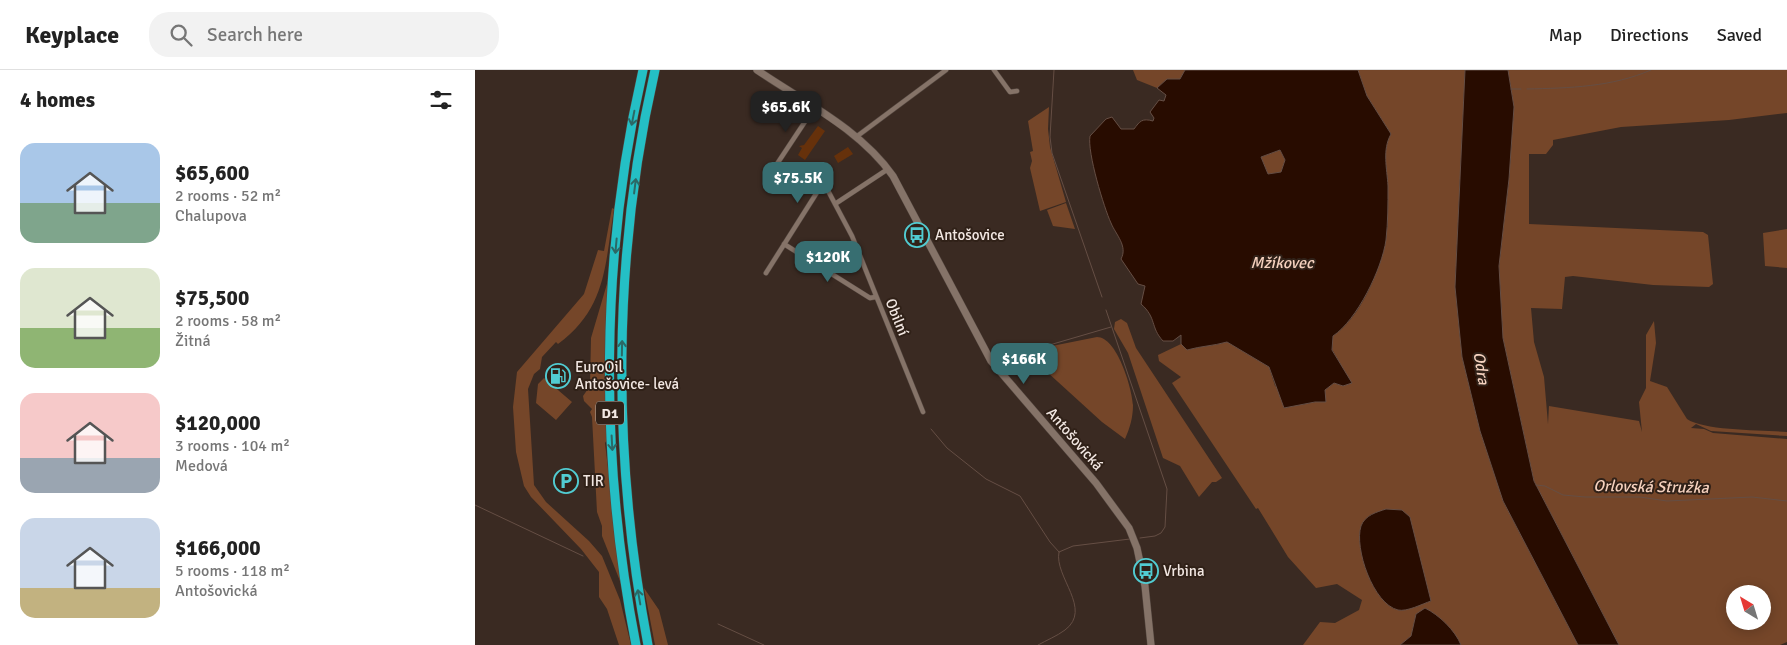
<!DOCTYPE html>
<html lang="en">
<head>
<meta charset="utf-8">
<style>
  body { margin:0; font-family:Signika,sans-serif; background:#f2f2f2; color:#222; height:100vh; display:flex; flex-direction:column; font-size:19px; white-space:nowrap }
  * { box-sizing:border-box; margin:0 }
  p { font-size:16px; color:#767676 }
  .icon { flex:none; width:28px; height:28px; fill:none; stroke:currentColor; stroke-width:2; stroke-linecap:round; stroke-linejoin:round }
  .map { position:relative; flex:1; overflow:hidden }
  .drawer { display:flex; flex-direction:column; background:#fff; width:475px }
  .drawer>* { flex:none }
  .needle { width:32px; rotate:322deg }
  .tools { position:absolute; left:1251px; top:515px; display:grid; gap:10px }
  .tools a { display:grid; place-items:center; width:45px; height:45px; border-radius:50%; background:#fff; box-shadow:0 2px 12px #0003; font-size:25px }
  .price { position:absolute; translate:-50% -42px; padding:0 11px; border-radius:10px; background:#376e71; color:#fff; font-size:16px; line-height:32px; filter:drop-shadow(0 1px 2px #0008) }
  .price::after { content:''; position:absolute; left:50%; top:30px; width:15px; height:11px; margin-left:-8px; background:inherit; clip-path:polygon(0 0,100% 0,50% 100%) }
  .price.active { background:#222; color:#fff }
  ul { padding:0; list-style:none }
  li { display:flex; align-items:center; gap:15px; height:125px; padding:0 20px }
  li span { display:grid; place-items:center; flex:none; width:140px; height:100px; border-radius:15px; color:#555 }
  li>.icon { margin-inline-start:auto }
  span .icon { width:60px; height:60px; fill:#fffc; stroke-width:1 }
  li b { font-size:21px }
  h2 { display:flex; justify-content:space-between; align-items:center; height:60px; padding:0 20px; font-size:21px }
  header { display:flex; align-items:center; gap:30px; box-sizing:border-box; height:70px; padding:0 25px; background:#fff; border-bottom:1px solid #e0e0e0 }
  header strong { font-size:24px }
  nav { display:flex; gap:28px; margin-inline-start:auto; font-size:18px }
  .search { width:350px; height:45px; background:#f2f2f2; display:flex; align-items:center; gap:12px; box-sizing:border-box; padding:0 18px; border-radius:20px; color:#767676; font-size:19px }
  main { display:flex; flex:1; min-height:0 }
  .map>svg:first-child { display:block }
  .green { fill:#754629; fill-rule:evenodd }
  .water { fill:#280c00; stroke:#654e44; fill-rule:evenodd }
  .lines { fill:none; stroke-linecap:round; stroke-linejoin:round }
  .stream { stroke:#654e44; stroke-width:1 }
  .building { fill:#66310b }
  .street-casing { stroke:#53463f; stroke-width:5.5 }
  .secondary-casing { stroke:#53463f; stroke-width:8 }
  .highway-casing { stroke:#53463f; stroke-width:10 }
  .street { stroke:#857368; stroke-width:4.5 }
  .secondary { stroke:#857368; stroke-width:7 }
  .highway { stroke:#24bfc5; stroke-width:9 }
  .oneway { stroke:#2b6866 }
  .labels { text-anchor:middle; stroke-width:4; stroke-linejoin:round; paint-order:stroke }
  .shield { fill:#302118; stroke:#b8aca5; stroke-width:1 }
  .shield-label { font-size:14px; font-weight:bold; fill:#f2e7e2 }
  .poi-label { font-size:15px; fill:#f2e7e2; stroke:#302118; text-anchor:start }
  .street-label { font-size:15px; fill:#f2e7e2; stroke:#302118 }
  .water-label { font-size:16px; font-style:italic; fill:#f5d1be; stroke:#302118 }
</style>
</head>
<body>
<header>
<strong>Keyplace</strong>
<div class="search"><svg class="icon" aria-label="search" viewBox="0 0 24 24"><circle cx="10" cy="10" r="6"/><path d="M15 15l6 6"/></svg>Search here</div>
<nav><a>Map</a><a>Directions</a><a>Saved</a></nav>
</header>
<main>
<section class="drawer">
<h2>4 homes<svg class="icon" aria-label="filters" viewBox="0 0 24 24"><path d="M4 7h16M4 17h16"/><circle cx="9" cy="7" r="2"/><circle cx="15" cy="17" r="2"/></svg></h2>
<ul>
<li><span style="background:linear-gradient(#a9c7e8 60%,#7fa58c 0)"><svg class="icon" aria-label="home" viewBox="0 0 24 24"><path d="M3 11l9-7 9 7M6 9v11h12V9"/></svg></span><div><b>$65,600</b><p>2 rooms · 52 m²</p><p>Chalupova</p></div></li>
<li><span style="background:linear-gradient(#dfe7d0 60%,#8fb573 0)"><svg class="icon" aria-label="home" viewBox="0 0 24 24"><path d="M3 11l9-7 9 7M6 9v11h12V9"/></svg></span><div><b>$75,500</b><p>2 rooms · 58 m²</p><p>Žitná</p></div></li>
<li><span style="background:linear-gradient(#f6c9c9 65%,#9aa5b1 0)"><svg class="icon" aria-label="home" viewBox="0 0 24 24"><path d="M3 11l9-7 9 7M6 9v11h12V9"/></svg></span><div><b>$120,000</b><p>3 rooms · 104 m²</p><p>Medová</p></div></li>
<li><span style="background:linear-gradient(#c9d6e8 70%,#c2b280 0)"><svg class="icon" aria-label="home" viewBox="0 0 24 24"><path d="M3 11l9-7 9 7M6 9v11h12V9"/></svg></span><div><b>$166,000</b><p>5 rooms · 118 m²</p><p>Antošovická</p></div></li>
</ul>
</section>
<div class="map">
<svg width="1312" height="575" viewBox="0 0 1312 575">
  <rect width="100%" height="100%" fill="#3a2a22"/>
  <path class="green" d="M658 0H710L705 9H692L682 18 662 10Z
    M883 0H990L980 217 987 287 1005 361 1028 431 1103 575H986L983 569 941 544 936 566 926 575H828L845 552 860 553 884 540 887 530 862 514 841 518 813 487 783 438 781 439 697 313 706 307 684 291 683 285 706 274 712 280C726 276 738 276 752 272L794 297 800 316 826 335 840 332H850V320L859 313 868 316 876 313 857 279 858 266C885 248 903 205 910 174 914 156 913 134 913 116 912 98 907 80 916 64L892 26ZM911 439 945 490 956 531 925 540 886 456 895 445Z
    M1033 0H1312V43L1254 50 1146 57 1078 70V75L1071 84H1054V154L1228 162 1233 165 1238 214 1234 217 1178 215 1098 206 1090 207 1087 239 1056 238 1059 272 1069 307 1073 354 1074 336 1164 351 1167 362 1164 332 1171 318V265L1179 251 1181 273 1175 311 1192 317 1212 349C1229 361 1289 360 1312 362V366L1236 361 1221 354 1216 358 1229 359 1238 363 1312 369V572L1305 575H1144L1059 411 1028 268 1024 196 1034 109 1039 37ZM1260 524H1288V551H1260Z
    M574 37 573 59 575 77 591 132 565 141 555 98 557 91 555 82 558 81 553 51Z
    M805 80 810 90 806 102 793 104 786 87Z
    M591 133 600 159 578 156 572 140Z
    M137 138 139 139C130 194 132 238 83 274L81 272 67 287 65 299 59 304 53 319 59 415 71 432 114 471 127 486 145 530 156 575H144L132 539 124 527V502L106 479 56 427 49 416 41 382 38 337 42 302 109 224 123 180 129 181Z
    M1312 159V198L1290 196 1288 163Z
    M134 207 130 330 132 370 130 373 147 516 127 466V456L122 442 117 347 115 342 117 339 109 331 108 326 115 316 116 268Z
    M646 249 652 253 661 278 747 408 741 412H737L724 427 705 396 688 388 653 283 639 259 640 252Z
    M622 267C642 267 657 318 658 335 658 347 655 358 650 369L627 352 560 291 577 276Z
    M69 308 97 332 81 350 61 333 63 314Z
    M169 518 184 540 193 575H180Z"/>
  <path class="water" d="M710 0H883L892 26 916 64C907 80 912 98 913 116 913 134 913 152 911 170 907 199 882 250 858 266L857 280 877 313 868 316 859 313 850 320 851 332H840L809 338 794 297 752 272C738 276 726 276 712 280L706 274V265L698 271H688C675 257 682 248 666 234L670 216 663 214 646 189C653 176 641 165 636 153 629 138 612 82 615 66L631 49 637 47 646 59H659C665 51 667 48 678 51L679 48 675 42 684 30 689 31 691 25 682 18 692 9H705ZM805 80 810 90 806 102 793 104 786 87Z
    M990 0H1033L1039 37 1034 109 1024 196 1028 268 1059 411 1144 575H1103L1028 431 1005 361 987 287 980 217Z
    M911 439 927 440 935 447 956 531C947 534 932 542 923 540 898 534 879 478 886 456 890 445 902 442 911 439Z
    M950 538C964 545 980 560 986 575H925L936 566 941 544Z"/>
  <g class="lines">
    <path class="stream" d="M579 0 575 67 577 83 627 227
      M1036 19H1046
      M1052 19C1095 18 1137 17 1176 0
      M631 240 692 419 690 457 686 463 680 466 665 468
      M545 308 571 276 636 257
      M456 359 472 378 511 409 545 426 575 472 584 482
      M1061 415 1070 416 1088 425 1110 427H1165L1192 431 1277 427 1312 431
      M0 435 108 486
      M243 554 289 575
      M563 575C572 570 582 566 590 560 618 539 579 507 584 482L598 476 655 469"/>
  </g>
  <path class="building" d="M343 56 350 61 330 90 323 85 327 78 324 76 329 75Z
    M373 77 378 84 363 93 359 86Z"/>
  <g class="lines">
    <defs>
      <path id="street" d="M519 0 535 22 542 21
        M381 67 471 0
        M298 100 339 38
        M360 134 413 99
        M309 174 395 228 400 227
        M291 203 346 116 350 115 377 166 448 342"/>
      <path id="secondary" d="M282 0C329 32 385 59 418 106L516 291 621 413 654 458 662 478 670 516 676 575"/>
      <path id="highway" d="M161 575C124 387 125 187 168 0
        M173 575C137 386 137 188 180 0"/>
    </defs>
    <use href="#street" class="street-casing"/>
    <use href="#secondary" class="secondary-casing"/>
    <use href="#highway" class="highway-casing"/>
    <use href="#street" class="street"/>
    <use href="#secondary" class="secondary"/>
    <use href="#highway" class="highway"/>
  </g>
  <defs><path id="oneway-shaft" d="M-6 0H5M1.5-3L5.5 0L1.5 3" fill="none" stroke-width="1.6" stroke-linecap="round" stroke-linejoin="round" transform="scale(1.25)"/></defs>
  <g class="oneway">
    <use href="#oneway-shaft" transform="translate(158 48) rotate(101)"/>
    <use href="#oneway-shaft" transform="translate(160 116) rotate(-83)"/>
    <use href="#oneway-shaft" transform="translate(141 176) rotate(95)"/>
    <use href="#oneway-shaft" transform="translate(147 278) rotate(-89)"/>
    <use href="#oneway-shaft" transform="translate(137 373) rotate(87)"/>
    <use href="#oneway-shaft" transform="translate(164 527) rotate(-100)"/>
  </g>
  <defs>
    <symbol id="bus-ring" viewBox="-11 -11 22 22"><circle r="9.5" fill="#302118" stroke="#51ccd2" stroke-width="1.5"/><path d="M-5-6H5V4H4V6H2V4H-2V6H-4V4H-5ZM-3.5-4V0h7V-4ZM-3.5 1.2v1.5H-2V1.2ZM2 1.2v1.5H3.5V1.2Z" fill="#51ccd2"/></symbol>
    <symbol id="fuel-ring" viewBox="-11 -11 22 22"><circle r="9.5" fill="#302118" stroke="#51ccd2" stroke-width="1.5"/><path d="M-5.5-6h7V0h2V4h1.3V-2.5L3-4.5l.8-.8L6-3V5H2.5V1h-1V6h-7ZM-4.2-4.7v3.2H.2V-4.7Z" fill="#51ccd2"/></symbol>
    <symbol id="parking-ring" viewBox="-11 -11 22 22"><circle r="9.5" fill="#302118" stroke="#51ccd2" stroke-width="1.5"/><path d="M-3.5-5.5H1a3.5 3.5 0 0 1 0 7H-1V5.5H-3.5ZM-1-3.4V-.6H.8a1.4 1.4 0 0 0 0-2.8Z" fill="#51ccd2"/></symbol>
  </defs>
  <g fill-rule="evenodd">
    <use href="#bus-ring" x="428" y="151" width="28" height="28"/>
    <use href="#fuel-ring" x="69" y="292" width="28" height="28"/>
    <use href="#parking-ring" x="77" y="397" width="28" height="28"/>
    <use href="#bus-ring" x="657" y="487" width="28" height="28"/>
  </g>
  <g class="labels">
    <rect class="shield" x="121" y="331.5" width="28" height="23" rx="4"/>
    <g class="shield-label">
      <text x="135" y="348">D1</text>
    </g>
    <g class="poi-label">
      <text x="460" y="170">Antošovice</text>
      <text x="100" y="302">EuroOil<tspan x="100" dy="17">Antošovice- levá</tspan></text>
      <text x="108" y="416">TIR</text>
      <text x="688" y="506">Vrbina</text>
    </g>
    <g class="street-label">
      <text transform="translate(422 247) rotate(68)" y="5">Obilní</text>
      <text transform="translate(600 369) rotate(49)" y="5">Antošovická</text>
    </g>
    <g class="water-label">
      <text x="807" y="198">Mžíkovec</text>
      <text transform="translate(1007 298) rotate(81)" y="6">Odra</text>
      <text transform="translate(1176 416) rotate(1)" y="6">Orlovská Stružka</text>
    </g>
  </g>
</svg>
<div class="tools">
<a><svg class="needle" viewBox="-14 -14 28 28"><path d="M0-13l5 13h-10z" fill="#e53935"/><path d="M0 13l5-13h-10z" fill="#767676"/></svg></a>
</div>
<b class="price active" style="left:311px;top:63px">$65.6K</b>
<b class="price" style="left:323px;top:134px">$75.5K</b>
<b class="price" style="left:353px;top:213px">$120K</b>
<b class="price" style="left:549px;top:315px">$166K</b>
</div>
</main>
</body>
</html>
